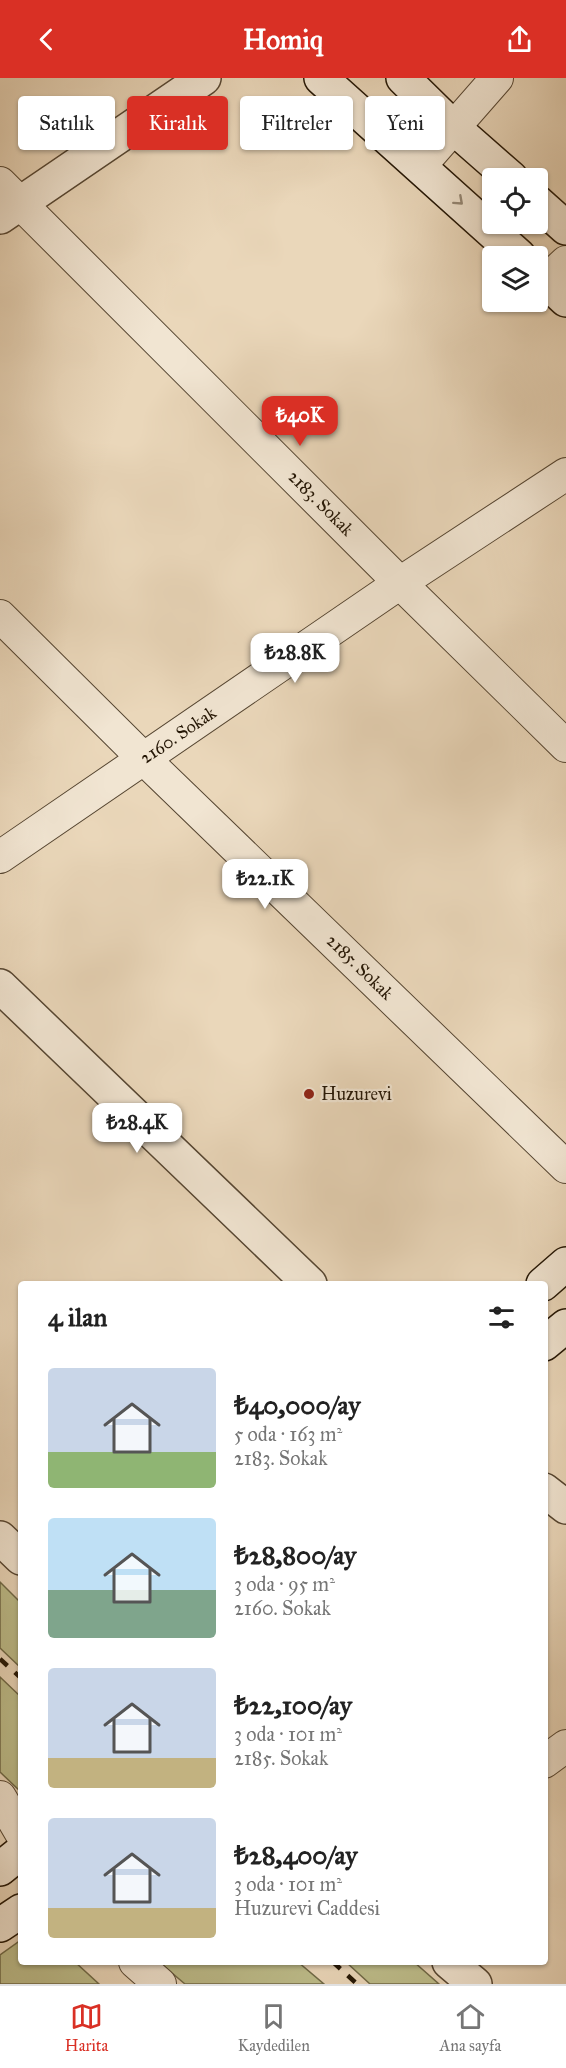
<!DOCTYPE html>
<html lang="tr">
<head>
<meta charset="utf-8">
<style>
  body { margin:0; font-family:"IM FELL Great Primer",serif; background:#f6f6f6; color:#222; height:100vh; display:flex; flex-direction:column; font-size:22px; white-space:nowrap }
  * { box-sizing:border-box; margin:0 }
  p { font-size:20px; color:#767676 }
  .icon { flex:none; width:33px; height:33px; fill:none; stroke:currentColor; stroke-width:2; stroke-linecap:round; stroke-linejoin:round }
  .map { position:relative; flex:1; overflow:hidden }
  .sheet { position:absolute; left:18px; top:1203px; width:530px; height:684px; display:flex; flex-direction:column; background:#fff; border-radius:6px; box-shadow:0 2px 4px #0004 }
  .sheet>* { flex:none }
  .top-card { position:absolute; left:18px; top:18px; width:531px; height:54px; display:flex; gap:12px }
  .fabs { position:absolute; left:482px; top:90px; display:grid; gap:12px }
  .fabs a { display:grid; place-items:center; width:66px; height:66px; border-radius:6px; background:#fff; box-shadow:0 2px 4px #0004; font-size:30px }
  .price { position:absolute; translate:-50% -51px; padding:0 14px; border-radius:12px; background:#fff; color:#222; font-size:20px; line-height:39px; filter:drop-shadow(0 2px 3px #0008) }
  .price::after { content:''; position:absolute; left:50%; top:36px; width:18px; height:14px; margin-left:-9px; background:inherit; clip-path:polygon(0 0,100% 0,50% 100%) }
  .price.selected { background:#d93025; color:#fff }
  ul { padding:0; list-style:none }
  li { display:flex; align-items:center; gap:18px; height:150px; padding:0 30px }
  li span { display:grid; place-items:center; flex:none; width:168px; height:120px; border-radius:6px; color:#555 }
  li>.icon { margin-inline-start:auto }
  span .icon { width:72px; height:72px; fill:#fffc; stroke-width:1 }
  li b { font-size:26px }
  h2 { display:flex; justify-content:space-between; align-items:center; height:72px; padding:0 30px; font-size:26px }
  .chip { padding:0 21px; border-radius:6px; background:#fff; box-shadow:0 2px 4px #0004; font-size:21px; line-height:54px }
  .chip.selected { background:#d93025; color:#fff }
  header { display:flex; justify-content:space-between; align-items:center; height:78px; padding:0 30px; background:#d93025; color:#fff; font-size:27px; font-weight:700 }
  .tab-bar { display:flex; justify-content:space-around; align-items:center; height:84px; border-top:2px solid #e0e0e0; background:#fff; font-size:16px; color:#767676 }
  .tab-bar a { display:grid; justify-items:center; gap:3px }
  .tab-bar .selected { color:#d93025 }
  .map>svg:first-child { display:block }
  .green { fill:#bdbd8b; stroke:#706a48; stroke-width:1.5 }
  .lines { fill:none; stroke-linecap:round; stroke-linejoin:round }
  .minor-casing { stroke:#564632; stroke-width:34 }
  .tertiary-casing { stroke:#564632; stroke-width:36 }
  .secondary-casing { stroke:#241605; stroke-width:36 }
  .minor { stroke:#f1e5d2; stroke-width:32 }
  .tertiary { stroke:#f1e5d2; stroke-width:33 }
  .secondary { stroke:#f1e5d2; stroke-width:33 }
  .rail { stroke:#241605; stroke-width:4.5; stroke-dasharray:10 10; stroke-linecap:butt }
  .oneway { stroke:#958876 }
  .poi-dot { fill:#8f2418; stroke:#f1e5d2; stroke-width:2 }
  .labels { text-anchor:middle; stroke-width:4.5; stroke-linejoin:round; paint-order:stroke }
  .street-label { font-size:18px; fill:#241605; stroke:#f1e5d2 }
  .poi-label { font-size:18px; fill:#241605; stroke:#f1e5d2; text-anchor:start }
</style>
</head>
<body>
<header><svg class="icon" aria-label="back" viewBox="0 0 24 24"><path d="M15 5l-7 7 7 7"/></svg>Homiq<svg class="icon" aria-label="share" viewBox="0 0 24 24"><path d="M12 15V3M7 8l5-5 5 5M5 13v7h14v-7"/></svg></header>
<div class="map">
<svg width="566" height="1906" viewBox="0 0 566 1906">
  <rect width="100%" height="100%" fill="#ead7ba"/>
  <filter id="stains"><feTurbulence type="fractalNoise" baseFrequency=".00333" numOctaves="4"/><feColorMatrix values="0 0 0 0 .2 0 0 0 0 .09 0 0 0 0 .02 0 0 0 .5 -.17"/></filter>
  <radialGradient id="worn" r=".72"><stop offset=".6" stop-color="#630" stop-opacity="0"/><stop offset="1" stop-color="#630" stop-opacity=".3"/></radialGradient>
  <path class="green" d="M0 1504 21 1525V1590L0 1570Z
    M0 1599 21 1619V1714L0 1694Z
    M21 1862V1884H75L99 1906H0V1877Z
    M159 1884H298L324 1906H185Z
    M346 1884H414L439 1906H370Z"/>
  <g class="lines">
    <defs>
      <path id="minor" d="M420 88 497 0
        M0 105 400 505 566 668
        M546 203 566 184
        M0 538 143 680 566 1089
        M0 779 400 505 566 396
        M544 1684 566 1668
        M0 1719 21 1755
        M135 1884 160 1906"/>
      <path id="tertiary" d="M0 139 204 0
        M0 908 310 1206
        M544 1412 566 1429
        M0 1460 21 1480
        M449 1884 475 1906"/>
      <path id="secondary" d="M321 0 519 178
        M403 0 454 50 511 100
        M537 124 566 150
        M537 195 566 222
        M543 1206 566 1186
        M544 1266 566 1248
        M0 1791 21 1774
        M0 1847 21 1833"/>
    </defs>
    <use href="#minor" class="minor-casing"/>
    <use href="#tertiary" class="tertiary-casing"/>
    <use href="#secondary" class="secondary-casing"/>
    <use href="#minor" class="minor"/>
    <use href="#tertiary" class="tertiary"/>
    <use href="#secondary" class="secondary"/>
    <path class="rail" d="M0 1581 21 1600
      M333 1884 357 1906"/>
  </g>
  <defs><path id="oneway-chevron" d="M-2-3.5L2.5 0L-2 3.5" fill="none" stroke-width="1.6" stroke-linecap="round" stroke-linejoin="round" transform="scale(1.5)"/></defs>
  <use class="oneway" href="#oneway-chevron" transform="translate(459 123) rotate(42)"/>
  <circle class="poi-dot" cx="309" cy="1016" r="6"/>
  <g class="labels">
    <g class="street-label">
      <text transform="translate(321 425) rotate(45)" y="6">2183. Sokak</text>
      <text transform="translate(178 657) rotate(-34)" y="6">2160. Sokak</text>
      <text transform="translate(360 889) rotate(44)" y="6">2185. Sokak</text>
    </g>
    <g class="poi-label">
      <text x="321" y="1022">Huzurevi</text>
    </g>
  </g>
  <rect width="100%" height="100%" filter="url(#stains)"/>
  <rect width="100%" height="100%" fill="url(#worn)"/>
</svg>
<div class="fabs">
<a><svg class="icon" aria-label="locate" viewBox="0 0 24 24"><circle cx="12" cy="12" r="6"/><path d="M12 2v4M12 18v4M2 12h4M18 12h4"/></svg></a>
<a><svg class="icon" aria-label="layers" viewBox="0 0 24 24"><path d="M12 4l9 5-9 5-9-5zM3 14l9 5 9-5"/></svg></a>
</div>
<b class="price selected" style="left:300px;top:369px">₺40K</b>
<b class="price" style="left:295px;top:606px">₺28.8K</b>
<b class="price" style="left:265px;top:832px">₺22.1K</b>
<b class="price" style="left:137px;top:1076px">₺28.4K</b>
<div class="top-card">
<a class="chip">Satılık</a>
<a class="chip selected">Kiralık</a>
<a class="chip">Filtreler</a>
<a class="chip">Yeni</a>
</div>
<section class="sheet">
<h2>4 ilan<svg class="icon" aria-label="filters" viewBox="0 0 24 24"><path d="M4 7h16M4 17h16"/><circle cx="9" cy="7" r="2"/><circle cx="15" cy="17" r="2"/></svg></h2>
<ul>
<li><span style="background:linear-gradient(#c9d6e8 70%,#8fb573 0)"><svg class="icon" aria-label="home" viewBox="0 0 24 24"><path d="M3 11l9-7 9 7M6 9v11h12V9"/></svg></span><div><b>₺40,000/ay</b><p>5 oda · 163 m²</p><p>2183. Sokak</p></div></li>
<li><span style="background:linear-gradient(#bfe0f5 60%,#7fa58c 0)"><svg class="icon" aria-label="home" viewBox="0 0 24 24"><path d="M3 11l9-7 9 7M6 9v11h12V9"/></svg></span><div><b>₺28,800/ay</b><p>3 oda · 95 m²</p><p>2160. Sokak</p></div></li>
<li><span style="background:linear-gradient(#c9d6e8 75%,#c2b280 0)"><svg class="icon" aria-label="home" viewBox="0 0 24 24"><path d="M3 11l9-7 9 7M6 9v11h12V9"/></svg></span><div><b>₺22,100/ay</b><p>3 oda · 101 m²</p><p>2185. Sokak</p></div></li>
<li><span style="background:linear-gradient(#c9d6e8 75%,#c2b280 0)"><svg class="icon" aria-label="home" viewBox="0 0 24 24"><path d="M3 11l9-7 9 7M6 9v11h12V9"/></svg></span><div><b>₺28,400/ay</b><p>3 oda · 101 m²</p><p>Huzurevi Caddesi</p></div></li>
</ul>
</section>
</div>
<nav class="tab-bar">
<a class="selected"><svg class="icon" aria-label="map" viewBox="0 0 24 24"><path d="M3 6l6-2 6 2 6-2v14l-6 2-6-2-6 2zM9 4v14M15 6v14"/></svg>Harita</a>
<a><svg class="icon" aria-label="saved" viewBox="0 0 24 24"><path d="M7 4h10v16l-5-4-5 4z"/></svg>Kaydedilen</a>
<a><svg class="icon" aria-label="home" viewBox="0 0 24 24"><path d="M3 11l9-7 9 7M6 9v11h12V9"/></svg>Ana sayfa</a>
</nav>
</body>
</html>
